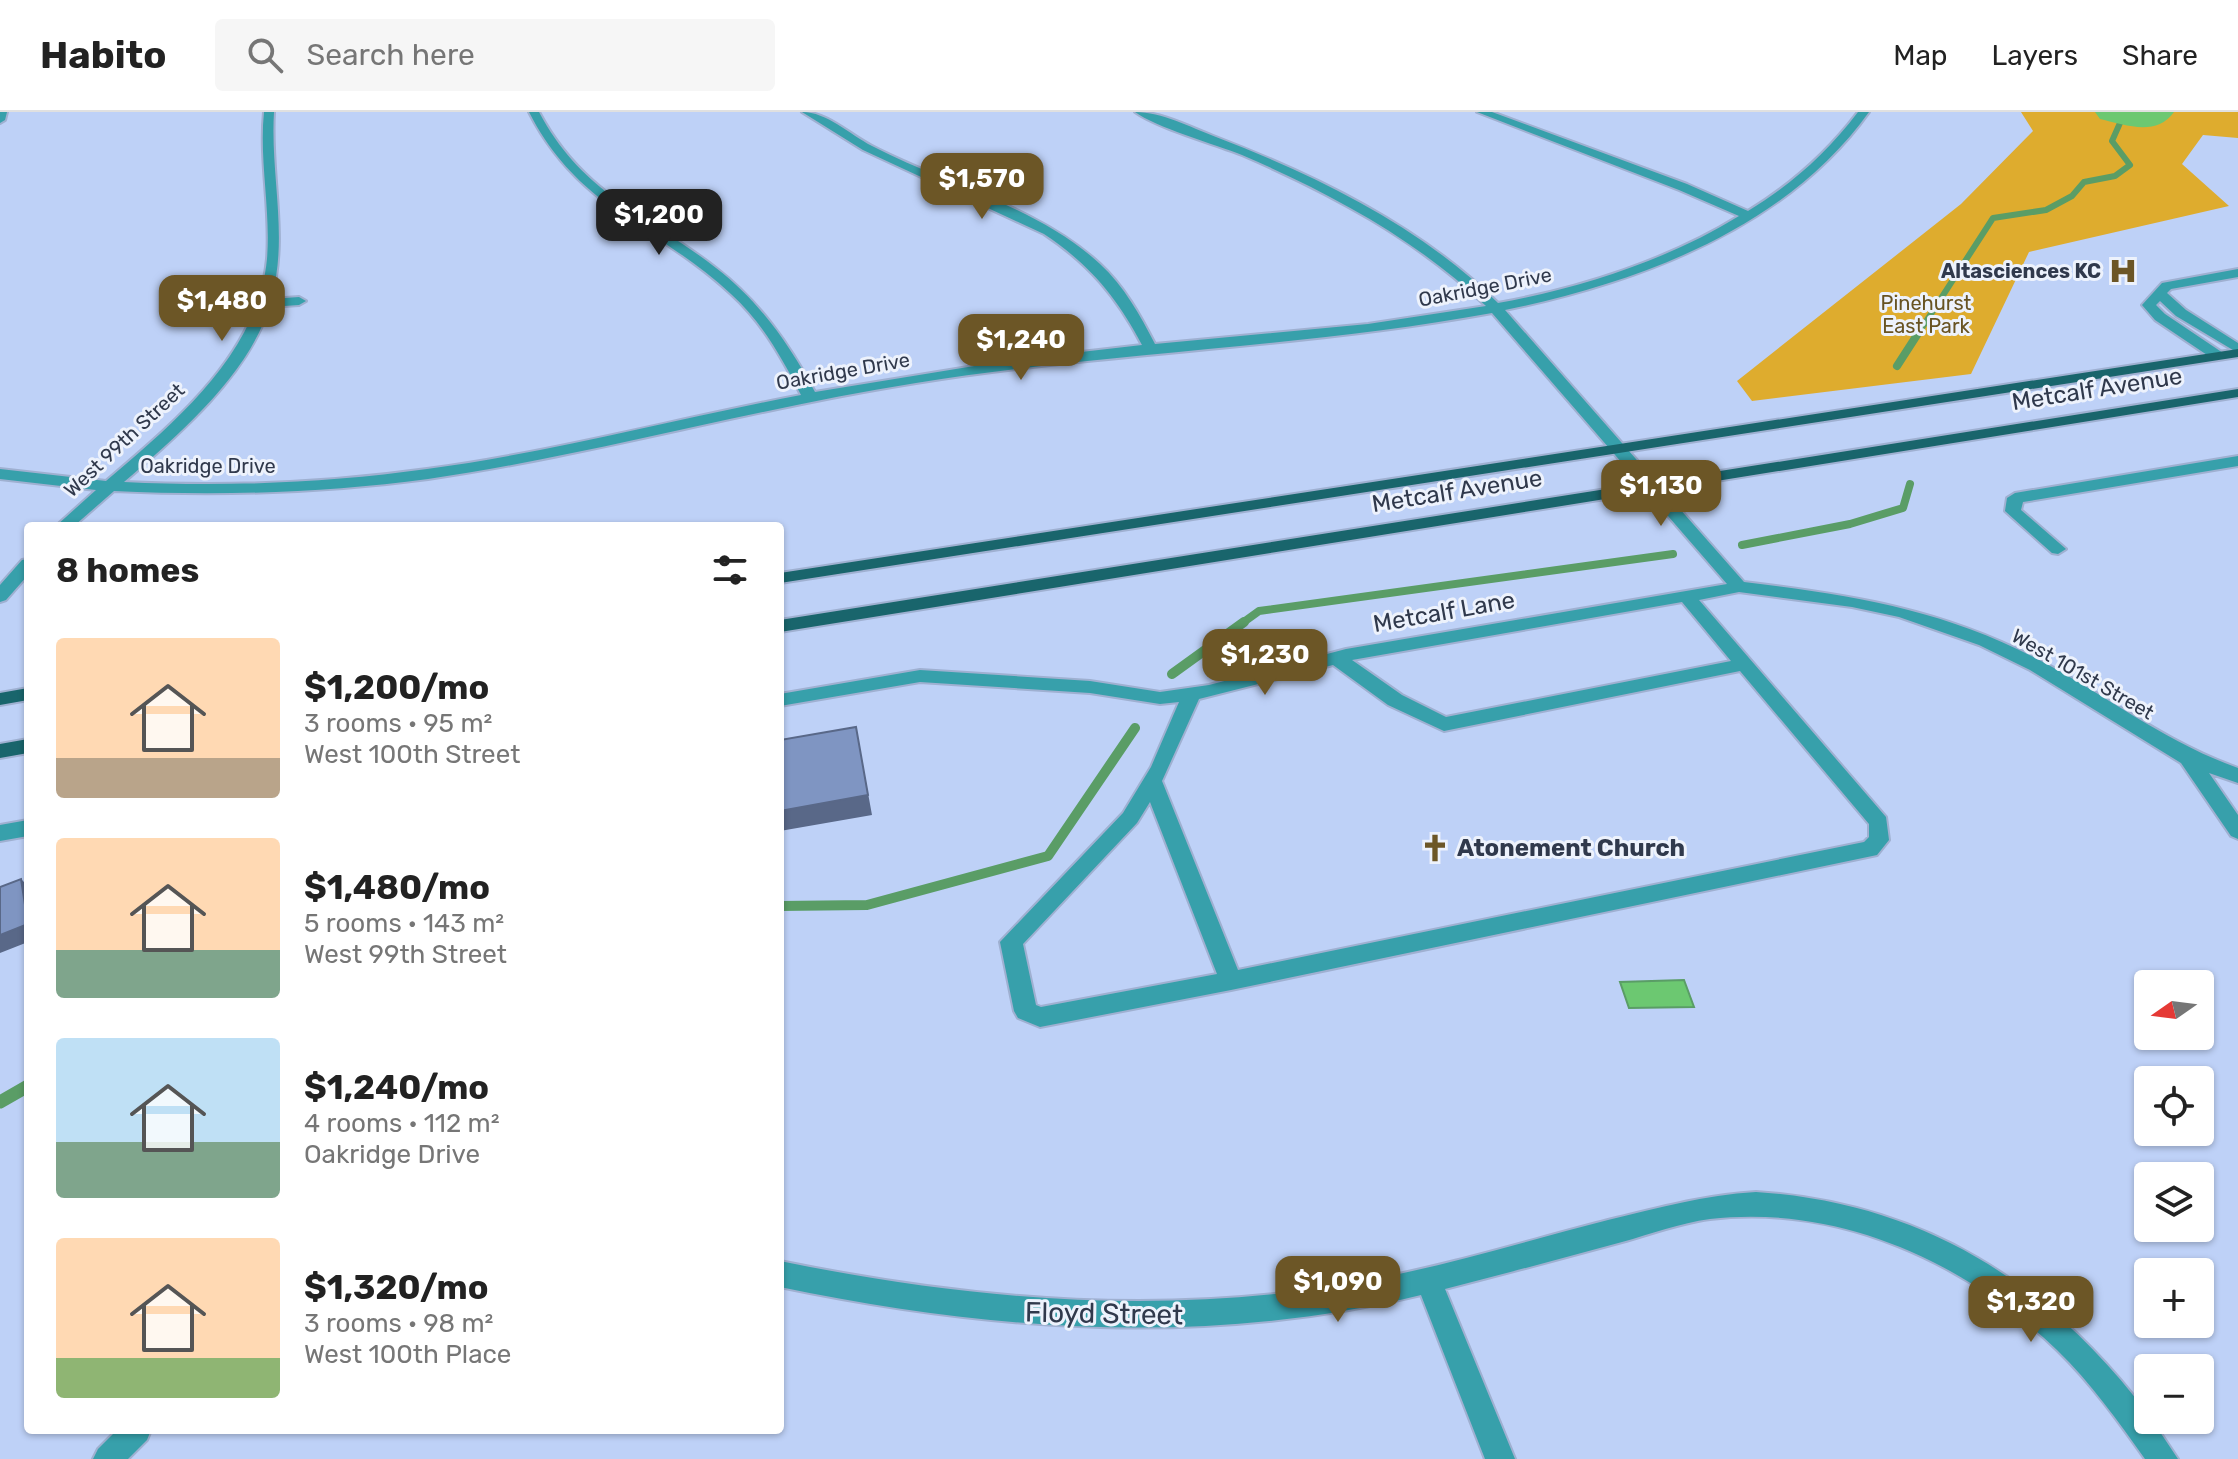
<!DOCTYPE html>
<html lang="en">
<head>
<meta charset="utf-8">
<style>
  body { margin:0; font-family:Rubik,sans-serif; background:#f6f6f6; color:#222; height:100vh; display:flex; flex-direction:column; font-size:30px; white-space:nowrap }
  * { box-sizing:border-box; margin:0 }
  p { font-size:26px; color:#767676 }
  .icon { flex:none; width:44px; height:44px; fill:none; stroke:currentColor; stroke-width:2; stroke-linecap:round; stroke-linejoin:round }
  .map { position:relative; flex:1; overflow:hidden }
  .sheet { position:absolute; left:24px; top:410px; width:760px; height:912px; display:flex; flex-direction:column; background:#fff; border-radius:8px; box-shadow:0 2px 6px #0004 }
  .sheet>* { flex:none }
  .needle { width:52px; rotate:256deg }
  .fabs { position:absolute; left:2134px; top:858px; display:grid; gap:16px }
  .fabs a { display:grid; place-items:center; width:80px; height:80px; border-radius:8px; background:#fff; box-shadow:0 2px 6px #0004; font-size:40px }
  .price { position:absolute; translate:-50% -68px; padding:0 18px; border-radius:16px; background:#6c5626; color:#fff; font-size:26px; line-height:52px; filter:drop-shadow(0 2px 4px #0008) }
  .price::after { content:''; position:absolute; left:50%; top:48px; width:24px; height:18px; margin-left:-12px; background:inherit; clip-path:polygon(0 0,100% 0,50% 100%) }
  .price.on { background:#222; color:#fff }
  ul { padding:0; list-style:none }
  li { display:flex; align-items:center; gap:24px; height:200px; padding:0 32px }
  li span { display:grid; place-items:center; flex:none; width:224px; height:160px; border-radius:8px; color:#555 }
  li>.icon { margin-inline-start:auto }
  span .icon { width:96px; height:96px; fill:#fffc; stroke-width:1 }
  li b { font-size:34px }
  h2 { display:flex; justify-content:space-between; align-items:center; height:96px; padding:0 32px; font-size:34px }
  header { display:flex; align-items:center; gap:48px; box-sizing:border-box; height:112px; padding:0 40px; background:#fff; border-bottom:2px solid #e0e0e0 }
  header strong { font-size:38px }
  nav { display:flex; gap:44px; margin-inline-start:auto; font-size:28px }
  .search { width:560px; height:72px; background:#f6f6f6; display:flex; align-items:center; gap:20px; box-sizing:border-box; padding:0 28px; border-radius:8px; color:#767676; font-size:30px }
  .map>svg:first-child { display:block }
  .green { fill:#deac2e }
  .water { fill:#6cc871; stroke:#5a9d66; stroke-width:2 }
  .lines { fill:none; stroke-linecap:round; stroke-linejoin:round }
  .stream-far3 { stroke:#5a9d66; stroke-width:6 }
  .stream-far2 { stroke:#5a9d66; stroke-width:8 }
  .stream-far1 { stroke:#5a9d66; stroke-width:10 }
  .stream { stroke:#5a9d66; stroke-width:13 }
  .river { fill:#6cc871; fill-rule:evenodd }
  .minor-casing { stroke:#9fb0d1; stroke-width:4 }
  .major-casing { stroke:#9fb0d1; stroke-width:4 }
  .minor { fill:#37a0ab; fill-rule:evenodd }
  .major { fill:#19656c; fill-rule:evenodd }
  .shaded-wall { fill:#596888 }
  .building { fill:#7f95c2; stroke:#596888; stroke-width:2 }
  .labels { text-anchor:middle; stroke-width:6; stroke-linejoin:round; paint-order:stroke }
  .far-poi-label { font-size:20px; font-weight:bold; fill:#30394c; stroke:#edf2fc; text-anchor:end }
  .far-street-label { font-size:20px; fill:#30394c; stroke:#edf2fc }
  .far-park-label { font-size:20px; fill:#685322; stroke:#edf2fc }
  .street-label { font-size:24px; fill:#30394c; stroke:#edf2fc }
  .poi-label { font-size:24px; font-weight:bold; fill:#30394c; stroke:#edf2fc; text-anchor:start }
  .near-street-label { font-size:28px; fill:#30394c; stroke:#edf2fc }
</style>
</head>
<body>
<header>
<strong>Habito</strong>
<div class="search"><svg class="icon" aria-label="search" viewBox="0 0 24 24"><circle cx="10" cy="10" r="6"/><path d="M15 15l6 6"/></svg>Search here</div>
<nav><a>Map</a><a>Layers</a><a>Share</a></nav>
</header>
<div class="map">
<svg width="2238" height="1347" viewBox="0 0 2238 1347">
  <rect width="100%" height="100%" fill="#bed1f7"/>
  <path class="green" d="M2021 0H2238V26L2203 23 2182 52 2229 94 2029 140 1971 262 1752 289 1737 269 1961 92 2033 19Z"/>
  <path class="water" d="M1684 868 1694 895 1629 896 1620 870Z"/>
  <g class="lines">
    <path class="stream-far3" d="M1916 225 1993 106 2046 98 2072 84 2084 70 2115 64 2130 53 2112 29 2124 2"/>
    <path class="stream-far2" d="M1897 254 1917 223
      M1742 433 1850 412 1903 396 1910 372
      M1241 512 1259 499 1673 442"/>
    <path class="stream-far1" d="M1172 562 1244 510
      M780 794 867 793 1048 744 1135 616"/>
    <path class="stream" d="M0 990 28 974"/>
    <path class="river" d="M2095 0H2174C2156 25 2126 13 2100 7Z"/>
    <defs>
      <path id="minor" d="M0 0H7L5 8 0 11Z
        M264 0H274C270 63 289 126 271 187L299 185 306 189 299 193 269 195C249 263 175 326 124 370 225 375 326 371 427 357 553 340 676 307 801 283 782 246 762 210 731 182 657 113 579 98 529 0H539C583 83 647 102 716 156 760 190 789 232 815 280L1011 248 1142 233C1117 185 1089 152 1044 122L863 38 802 0C827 0 849 22 872 34 945 72 1039 95 1100 152 1124 174 1140 203 1155 232L1368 212 1486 194C1416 127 1330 81 1242 43 1214 32 1155 15 1135 0 1162 0 1190 15 1216 25 1317 64 1420 114 1498 191 1581 176 1668 148 1739 104L1679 78 1477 0H1492L1687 72 1748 99C1792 72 1827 41 1858 0H1869C1786 116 1641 170 1505 198L1744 470C1852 483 1943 497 2041 549 2109 585 2165 630 2238 656V671L2209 661 2238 703V727L2231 724 2181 651 2030 558 1979 533 1899 505 1852 495 1739 480 1699 488 1886 705 1889 728 1877 743 1231 878 1040 915 1018 906 1014 899 1000 830 1123 701 1151 655 1179 590 1160 592 1090 581 920 570 780 594V582L920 558 1090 569 1160 580 1209 573 1346 537 1727 472 1492 201C1302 236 1107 240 916 271 752 297 592 343 428 367 324 381 219 384 114 379L74 414H56L96 378 0 367V357L106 369C174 311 258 242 267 147 271 98 259 49 264 0ZM1682 490 1731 549 1446 605 1402 583 1352 548ZM1333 553 1388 593 1444 619 1740 559 1869 712V725L1864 730 1238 858 1162 669 1199 587ZM1150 690 1217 862 1041 895 1036 893 1023 832 1137 711Z
        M2238 157V165L2171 177 2167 181 2186 198 2238 231V241L2176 204 2160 189 2156 193 2165 202 2223 241V247H2213L2155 208 2142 193 2162 171Z
        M2238 344V354L2023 390 2021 398 2066 437 2058 442 2052 441 2005 399 2007 386 2015 381Z
        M28 447V463L6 488 0 490V473L22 448Z
        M28 708V724L0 729V713Z
        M1756 1080C1923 1091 2048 1170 2148 1302V1308H2152L2178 1347H2145C2118 1309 2091 1271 2057 1238 1965 1150 1839 1092 1710 1107 1680 1111 1651 1122 1622 1130 1563 1146 1504 1162 1445 1177L1515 1347H1485L1421 1183C1208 1235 992 1219 780 1175V1149C976 1189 1176 1206 1374 1167 1453 1152 1530 1128 1608 1108 1658 1096 1704 1083 1756 1080Z
        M117 1318H151L147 1328 128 1347H93L98 1337Z"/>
      <path id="major" d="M2238 237V245L780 471V461Z
        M2238 277V285L780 520V508Z
        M28 576V588L0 593V581Z
        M28 627V641L0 646V632Z"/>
    </defs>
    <use href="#minor" class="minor-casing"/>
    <use href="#major" class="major-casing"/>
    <use href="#minor" class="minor"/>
    <use href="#major" class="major"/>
  </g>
  <path class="shaded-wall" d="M856 615 872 703 780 719V699Z
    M21 767 28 774V812Z
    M28 812V830L0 841V823Z"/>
  <path class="building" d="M856 615 868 683 780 699V628Z
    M21 767 28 812 0 823V775Z"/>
  <defs>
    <symbol id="hospital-bare" viewBox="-9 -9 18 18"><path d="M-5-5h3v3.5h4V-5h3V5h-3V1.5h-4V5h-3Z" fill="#6c5626" stroke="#edf2fc" stroke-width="2.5" paint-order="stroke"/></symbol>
    <symbol id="church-bare" viewBox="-9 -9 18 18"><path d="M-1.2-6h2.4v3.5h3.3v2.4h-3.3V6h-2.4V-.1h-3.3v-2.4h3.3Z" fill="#6c5626" stroke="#edf2fc" stroke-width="2.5" paint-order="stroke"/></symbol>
  </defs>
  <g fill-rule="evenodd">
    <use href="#hospital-bare" x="2103" y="139" width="40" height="40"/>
    <use href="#church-bare" x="1415" y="716" width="40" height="40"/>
  </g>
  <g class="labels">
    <g class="far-poi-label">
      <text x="2101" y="166">Altasciences KC</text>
    </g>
    <g class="far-street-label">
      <text transform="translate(1485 175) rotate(-11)" y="7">Oakridge Drive</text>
      <text transform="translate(843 259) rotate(-10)" y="7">Oakridge Drive</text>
      <text transform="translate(124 328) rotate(-43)" y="7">West 99th Street</text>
      <text x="208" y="361">Oakridge Drive</text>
      <text transform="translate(2083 562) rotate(30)" y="7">West 101st Street</text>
    </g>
    <g class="far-park-label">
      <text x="1926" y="198">Pinehurst<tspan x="1926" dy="23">East Park</tspan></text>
    </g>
    <g class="street-label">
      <text transform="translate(2097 277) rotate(-9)" y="8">Metcalf Avenue</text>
      <text transform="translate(1457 379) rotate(-9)" y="8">Metcalf Avenue</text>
      <text transform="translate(1444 500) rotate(-10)" y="8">Metcalf Lane</text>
    </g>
    <g class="poi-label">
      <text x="1457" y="744">Atonement Church</text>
    </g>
    <g class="near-street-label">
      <text transform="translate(1104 1201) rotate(1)" y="10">Floyd Street</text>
    </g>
  </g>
</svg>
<div class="fabs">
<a><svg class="needle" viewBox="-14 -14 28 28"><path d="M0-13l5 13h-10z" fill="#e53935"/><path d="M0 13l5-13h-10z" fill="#767676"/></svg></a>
<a><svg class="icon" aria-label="locate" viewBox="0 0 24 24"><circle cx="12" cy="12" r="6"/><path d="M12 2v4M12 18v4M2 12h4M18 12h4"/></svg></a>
<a><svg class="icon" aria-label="layers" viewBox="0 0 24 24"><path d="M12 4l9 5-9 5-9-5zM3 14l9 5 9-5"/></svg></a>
<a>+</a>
<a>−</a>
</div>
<b class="price" style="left:982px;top:109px">$1,570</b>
<b class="price on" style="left:659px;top:145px">$1,200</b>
<b class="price" style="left:222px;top:231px">$1,480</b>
<b class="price" style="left:1021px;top:270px">$1,240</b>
<b class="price" style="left:1661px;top:416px">$1,130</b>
<b class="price" style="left:1265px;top:585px">$1,230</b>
<b class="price" style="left:1338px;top:1212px">$1,090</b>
<b class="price" style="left:2031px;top:1232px">$1,320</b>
<section class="sheet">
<h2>8 homes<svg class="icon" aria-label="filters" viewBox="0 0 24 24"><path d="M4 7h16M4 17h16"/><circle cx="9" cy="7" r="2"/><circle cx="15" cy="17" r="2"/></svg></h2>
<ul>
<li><span style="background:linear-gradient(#ffd9b3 75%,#b9a48a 0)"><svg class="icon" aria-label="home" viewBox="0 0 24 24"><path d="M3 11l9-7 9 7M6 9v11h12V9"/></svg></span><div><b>$1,200/mo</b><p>3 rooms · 95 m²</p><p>West 100th Street</p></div></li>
<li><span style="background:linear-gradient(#ffd9b3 70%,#7fa58c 0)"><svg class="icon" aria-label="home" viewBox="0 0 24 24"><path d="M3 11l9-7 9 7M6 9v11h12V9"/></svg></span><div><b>$1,480/mo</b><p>5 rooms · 143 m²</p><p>West 99th Street</p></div></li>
<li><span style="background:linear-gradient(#bfe0f5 65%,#7fa58c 0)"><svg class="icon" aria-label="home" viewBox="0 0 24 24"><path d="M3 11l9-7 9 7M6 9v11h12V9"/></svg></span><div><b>$1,240/mo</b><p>4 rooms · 112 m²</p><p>Oakridge Drive</p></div></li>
<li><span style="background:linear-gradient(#ffd9b3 75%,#8fb573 0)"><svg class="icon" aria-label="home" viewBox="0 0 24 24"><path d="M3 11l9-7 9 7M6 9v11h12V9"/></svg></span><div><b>$1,320/mo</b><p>3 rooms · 98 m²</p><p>West 100th Place</p></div></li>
</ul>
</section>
</div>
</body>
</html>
